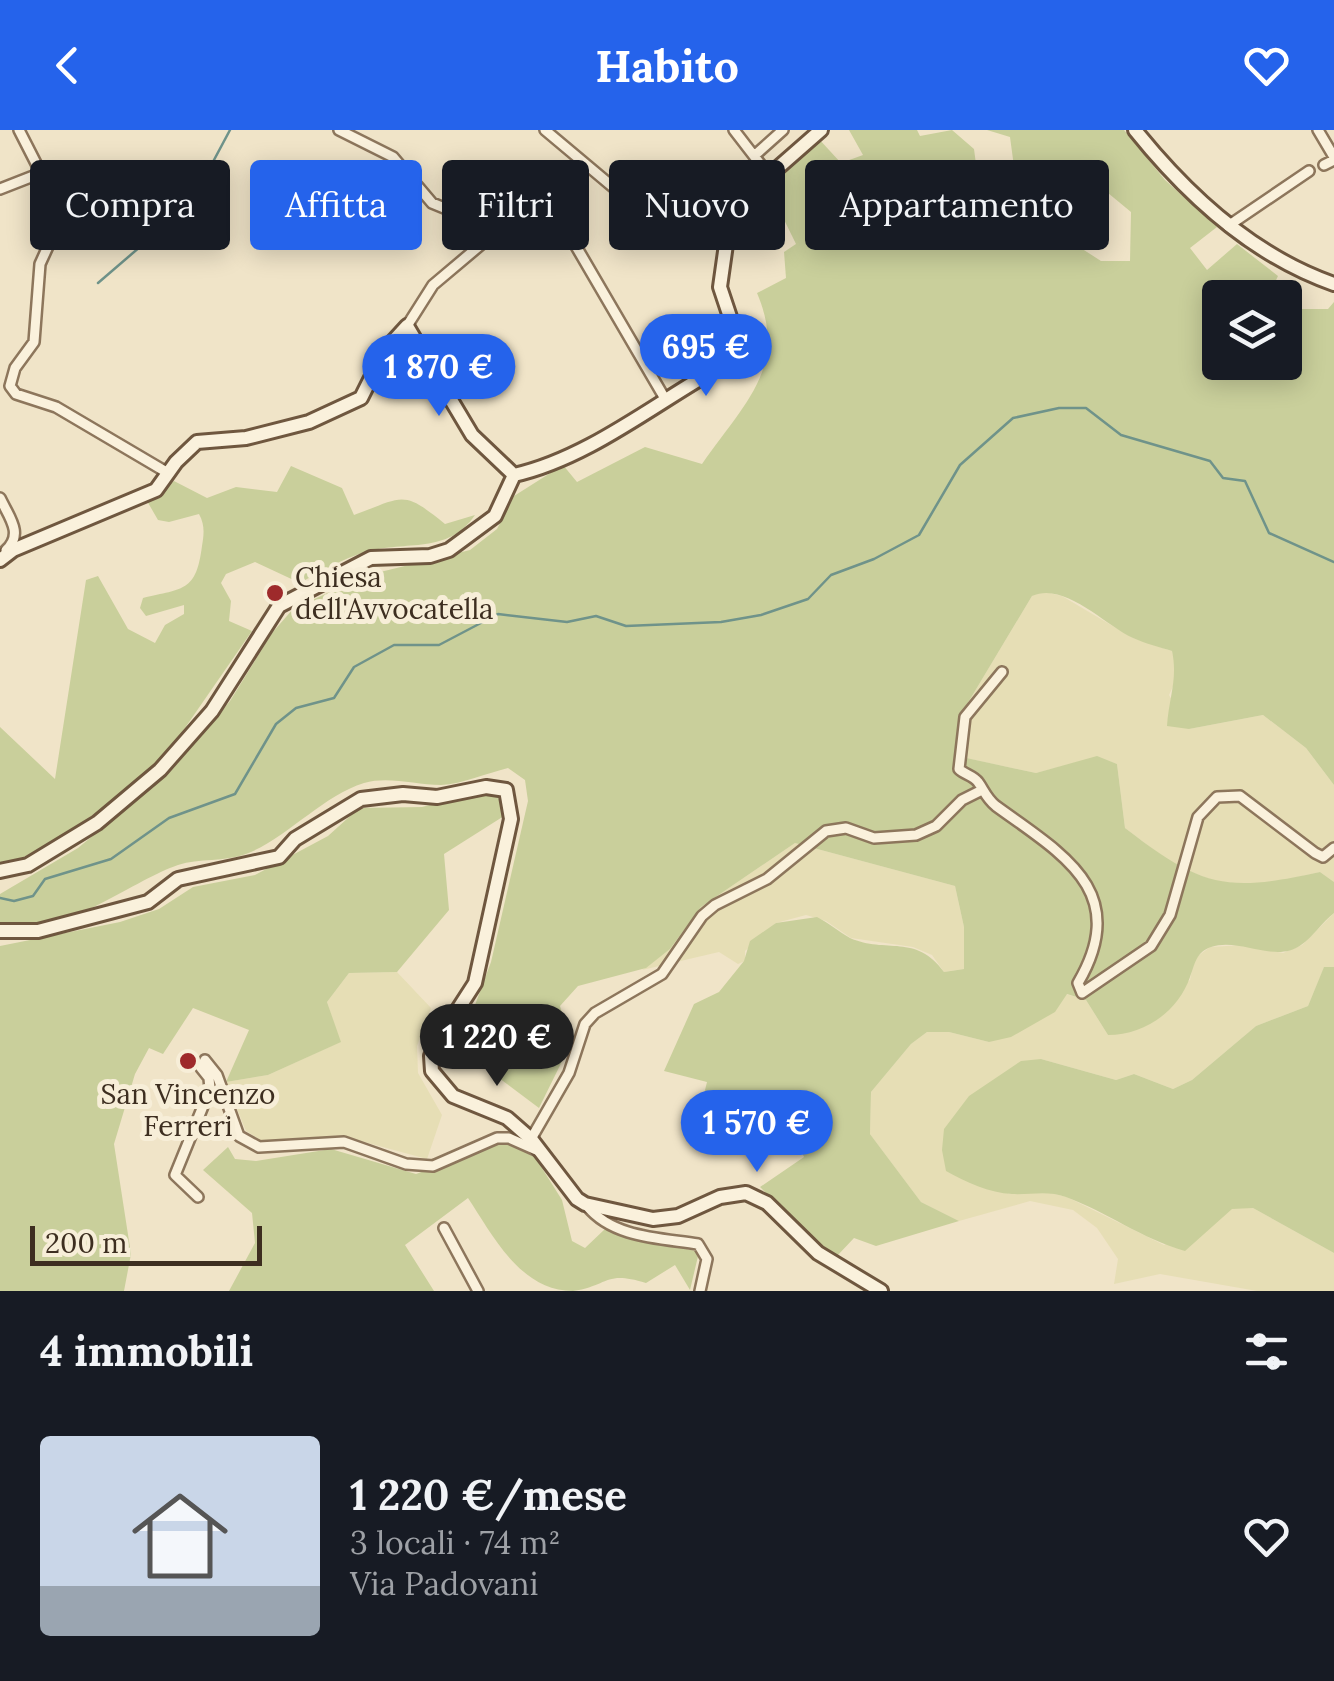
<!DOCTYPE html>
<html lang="it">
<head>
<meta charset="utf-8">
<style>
  body { margin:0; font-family:Lora,serif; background:#242831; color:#f1f3f6; height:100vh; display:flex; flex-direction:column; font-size:38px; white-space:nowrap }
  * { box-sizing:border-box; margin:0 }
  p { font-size:32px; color:#9ea1a6 }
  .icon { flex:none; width:55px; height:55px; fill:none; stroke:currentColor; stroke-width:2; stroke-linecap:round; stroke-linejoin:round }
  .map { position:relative; height:1161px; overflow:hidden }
  .panel { display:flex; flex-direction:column; background:#171b24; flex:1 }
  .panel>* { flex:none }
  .top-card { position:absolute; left:30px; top:30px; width:1275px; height:90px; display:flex; gap:20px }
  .buttons { position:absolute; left:1202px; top:150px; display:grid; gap:20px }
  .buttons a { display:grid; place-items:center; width:100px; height:100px; border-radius:10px; background:#171b24; box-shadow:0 5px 25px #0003; font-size:50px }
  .scale { position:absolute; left:30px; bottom:25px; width:232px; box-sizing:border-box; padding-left:10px; border:5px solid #3d2e20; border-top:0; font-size:28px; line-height:35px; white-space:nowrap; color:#3d2e20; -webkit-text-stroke:8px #f7eed8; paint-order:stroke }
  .price { position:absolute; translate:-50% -85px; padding:0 22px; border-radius:35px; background:#2563eb; color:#fff; font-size:32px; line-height:65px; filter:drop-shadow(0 2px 5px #0008) }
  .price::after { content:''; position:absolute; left:50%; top:60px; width:30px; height:22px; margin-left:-15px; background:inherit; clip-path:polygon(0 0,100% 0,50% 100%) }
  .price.active { background:#222; color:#fff }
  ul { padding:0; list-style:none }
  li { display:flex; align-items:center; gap:30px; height:250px; padding:0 40px }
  li span { display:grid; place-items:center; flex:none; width:280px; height:200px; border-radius:10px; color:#555 }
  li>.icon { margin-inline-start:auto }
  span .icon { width:120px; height:120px; fill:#fffc; stroke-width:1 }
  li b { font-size:42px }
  h2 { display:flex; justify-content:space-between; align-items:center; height:120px; padding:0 40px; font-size:42px }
  .pill { padding:0 35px; border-radius:10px; background:#171b24; box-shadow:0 5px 25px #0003; font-size:35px; line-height:90px }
  .pill.active { background:#2563eb; color:#fff }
  header { display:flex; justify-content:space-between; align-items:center; height:130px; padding:0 40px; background:#2563eb; color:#fff; font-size:45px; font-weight:700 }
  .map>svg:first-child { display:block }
  .farmland { fill:#e6deb5 }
  .green { fill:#c9cf9b }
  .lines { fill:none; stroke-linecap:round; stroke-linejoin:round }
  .stream { stroke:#6f938a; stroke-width:2.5 }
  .street-casing { stroke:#8d765c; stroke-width:14 }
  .secondary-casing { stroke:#6f573f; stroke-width:18 }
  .street { stroke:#faf1dc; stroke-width:9 }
  .secondary { stroke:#faf1dc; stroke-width:12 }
  .poi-dot { fill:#9e2a2b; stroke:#f7eed8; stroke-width:4 }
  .labels { text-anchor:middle; stroke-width:10; stroke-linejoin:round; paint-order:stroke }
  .poi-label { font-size:28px; fill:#3d2e20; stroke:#f7eed8; text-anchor:start }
</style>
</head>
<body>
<header><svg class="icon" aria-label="back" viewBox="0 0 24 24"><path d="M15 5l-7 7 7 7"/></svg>Habito<svg class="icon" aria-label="heart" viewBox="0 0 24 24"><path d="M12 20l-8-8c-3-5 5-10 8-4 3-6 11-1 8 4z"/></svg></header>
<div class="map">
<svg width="1334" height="1161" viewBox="0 0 1334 1161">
  <rect width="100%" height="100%" fill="#f0e4c8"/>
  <path class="farmland" d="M1041 461 1062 466 1133 508 1172 521 1178 546 1169 565 1189 599 1263 585 1306 618 1334 655V752L1320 742 1258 756 1215 751 1175 736 1125 698 1117 634 1097 627 1036 643 956 626 957 598 966 576 1032 466Z
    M795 713 955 756 964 797V839L944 842 932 825 913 817 851 808 826 791 806 785 776 793 745 821V831L738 834 719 822 642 840 670 819 701 777Z
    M1334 783V837L1324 838 1308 876 1256 896 1192 950 1173 959 1134 944 1116 950 1041 929 1008 1064 1046 1062 1067 1067 1164 1115 1232 1078H1253L1334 1123V1161H1257L1160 1144 1114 1154 1118 1129 1097 1098 1073 1080 1030 1071 959 1091 921 1072 870 1004 871 962 911 914 927 902H949L989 912 1066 864 1086 870 1108 905 1190 850 1194 829 1210 817 1243 815 1283 823 1302 815Z
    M397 842 431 878 417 916 418 943 442 985 427 1029 346 1007 264 1012 246 1001 226 952 268 945 340 912 327 872 349 843Z"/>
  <path class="green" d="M849 0H917L920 6 952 0 974 19 981 72 1013 68 1043 78 1045 95 1101 131H1130L1131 82 1108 63 1017 59 1010 7 987 0H1124L1165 50 1217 97 1190 118 1207 140 1237 114 1278 146 1268 167 1220 168V232H1285V179H1328L1334 172V655L1306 618 1263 585 1189 599 1167 596C1169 567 1178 549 1172 521 1160 517 1146 514 1133 508 1105 495 1064 451 1032 466L966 576 957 598V626L1036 643 1097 626 1117 634 1125 698C1202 757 1225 763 1320 742L1334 752V783C1322 792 1313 807 1301 815 1275 834 1240 807 1211 817 1196 822 1195 834 1190 847 1178 882 1144 905 1108 905L1086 870 1067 864 1055 882 1011 907 989 912 949 902H927L911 914 871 962 870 1004 921 1072 959 1091 876 1116 854 1108 837 1126 818 1116 760 1057 804 1027 790 995 734 1006 697 992 707 952 664 941 694 874 719 862 744 831 750 811 776 793 817 787C829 793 839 802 850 808 886 824 916 803 944 842L964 839V797L955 756 795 713 701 777 670 819 646 838 578 856 560 876 571 913 539 978 459 918 491 832 528 671 525 650 508 638C487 643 462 654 441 655 415 655 389 646 364 653 322 666 286 709 246 724 225 732 199 728 178 735 131 751 52 814 0 797V764L78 718 171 641 230 571 272 503 293 479 364 446 470 420 497 399 514 366 563 335 577 352 645 317 702 334C743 274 789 238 757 163L786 148 784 122 796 114 765 51 818 8 841 33 863 25Z
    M291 336 342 358 354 385C404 367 402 359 445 394L475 385C448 425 406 410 366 422 342 429 321 441 300 453L255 432 226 444 221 453 231 471 229 491 252 501 169 621 116 669 67 703 39 721 0 736V597L55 649 86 450 98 446 128 499 155 513 165 495 184 484V475L146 486 140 478 143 468C184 458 196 462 202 416 204 404 205 395 199 384L169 392 158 390 147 371 174 351 207 368 236 357 277 362Z
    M482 662 502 665 504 686 444 724 449 780 397 842 349 843 327 872 341 912 268 945 226 952 249 900 193 878 163 924 149 918 135 944 114 1014 131 1124 124 1161H0V816L120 792 159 779 193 757 255 745 328 706 359 678 422 677Z
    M1324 837H1334V1123L1253 1078 1232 1079 1185 1121C1142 1109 1107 1082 1066 1067 1047 1060 1031 1065 1012 1064 990 1063 965 1052 946 1041L942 1020 944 999 969 966 1021 931 1041 929 1116 950 1134 944 1173 959 1192 950 1256 896 1308 876Z
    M505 1012 535 1027 562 1070 572 1111 585 1118 605 1099 699 1122 690 1160 675 1135 646 1153C604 1140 609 1156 573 1161 520 1161 492 1104 468 1068L405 1115 434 1161H229L255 1113 252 1083 203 1040 228 1017 235 1029 256 1031 331 1019 416 1044Z"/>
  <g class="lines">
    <path class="stream" d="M98 153 191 73 230 0
      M0 768 14 771 33 766 45 749 111 729 169 688 235 664 276 594 296 578 334 568 354 537 394 515H439L498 484 567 492 596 486 626 496 721 492 761 485 808 469 831 445 874 429 919 405 960 335 1013 288 1059 278H1086L1121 305 1210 331 1223 348 1245 351 1269 403 1334 432"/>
    <defs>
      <path id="street" d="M19 0 42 45 55 101 40 134 34 212 15 238 10 256 16 264 56 277 168 343
        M339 0 393 27 432 73 498 100
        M545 0 632 73 659 80 716 70 731 79
        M734 0 768 44
        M1318 0 1334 27
        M754 26 783 0
        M1324 35 1334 30
        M0 59 41 43
        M549 70 664 267
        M1228 96 1309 41
        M407 196 433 155 503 96 537 81 580 34
        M0 368C9 387 24 404 6 420
        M1002 542 965 587 959 639C964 644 974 646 978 652 984 660 986 668 996 676 1062 724 1132 761 1078 853L1082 863 1151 816 1170 785 1198 687 1217 667 1240 666 1315 723 1323 727 1334 718
        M531 1009 569 943 585 894 595 883 662 844 702 786 715 775 767 749 826 701 846 698 874 708 916 705 936 696 962 670 980 661
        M198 1067 175 1045 210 959 209 948 201 938 205 930 217 945 239 1006 259 1017 344 1012 406 1034 433 1036 497 1008H509L536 1020
        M587 1076C613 1108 660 1108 698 1114L707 1129 700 1161
        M444 1098 478 1161"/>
      <path id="secondary" d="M1135 0C1188 66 1253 126 1334 154
        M514 345C590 328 659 270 727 233L736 205 720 157 731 79 821 0
        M0 430 13 420 156 360 176 332 197 312 246 308 309 292 361 268 385 220 407 196 472 305 514 345
        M0 741 28 735 97 693 160 640 212 581 279 476 371 428 430 426 449 420 495 386 514 345
        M0 801H38L148 772 178 749 279 727 295 709 361 669 403 664 437 667 486 657 506 660 511 689 475 853 439 909 431 926 432 941 453 966 507 988 531 1009 577 1069 585 1074 653 1089 678 1086 720 1067 746 1063 767 1073 818 1123 881 1161"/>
    </defs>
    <use href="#street" class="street-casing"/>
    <use href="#secondary" class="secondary-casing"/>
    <use href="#street" class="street"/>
    <use href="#secondary" class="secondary"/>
  </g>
  <g class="poi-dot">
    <circle cx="275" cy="463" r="10"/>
    <circle cx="188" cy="931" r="10"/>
  </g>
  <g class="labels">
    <g class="poi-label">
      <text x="295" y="457">Chiesa<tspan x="295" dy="32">dell'Avvocatella</tspan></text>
      <text x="188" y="974" text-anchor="middle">San Vincenzo<tspan x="188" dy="32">Ferreri</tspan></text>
    </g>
  </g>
</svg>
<div class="buttons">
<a><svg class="icon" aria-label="layers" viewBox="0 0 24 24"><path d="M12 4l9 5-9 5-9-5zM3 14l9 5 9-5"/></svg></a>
</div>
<div class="scale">200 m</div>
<b class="price" style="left:706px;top:269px">695 €</b>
<b class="price" style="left:439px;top:289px">1 870 €</b>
<b class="price active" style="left:497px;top:959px">1 220 €</b>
<b class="price" style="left:757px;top:1045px">1 570 €</b>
<div class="top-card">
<a class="pill">Compra</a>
<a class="pill active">Affitta</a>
<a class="pill">Filtri</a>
<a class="pill">Nuovo</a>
<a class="pill">Appartamento</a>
</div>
</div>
<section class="panel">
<h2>4 immobili<svg class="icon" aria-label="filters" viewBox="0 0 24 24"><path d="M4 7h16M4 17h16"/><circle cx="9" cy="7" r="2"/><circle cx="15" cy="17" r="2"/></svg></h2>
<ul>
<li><span style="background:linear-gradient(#c9d6e8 75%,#9aa5b1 0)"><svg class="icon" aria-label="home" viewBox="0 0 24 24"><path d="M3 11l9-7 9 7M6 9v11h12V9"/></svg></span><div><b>1 220 €/mese</b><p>3 locali · 74 m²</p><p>Via Padovani</p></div><svg class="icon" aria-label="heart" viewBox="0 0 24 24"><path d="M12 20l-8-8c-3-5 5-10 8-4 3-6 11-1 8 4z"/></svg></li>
</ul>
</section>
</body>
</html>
